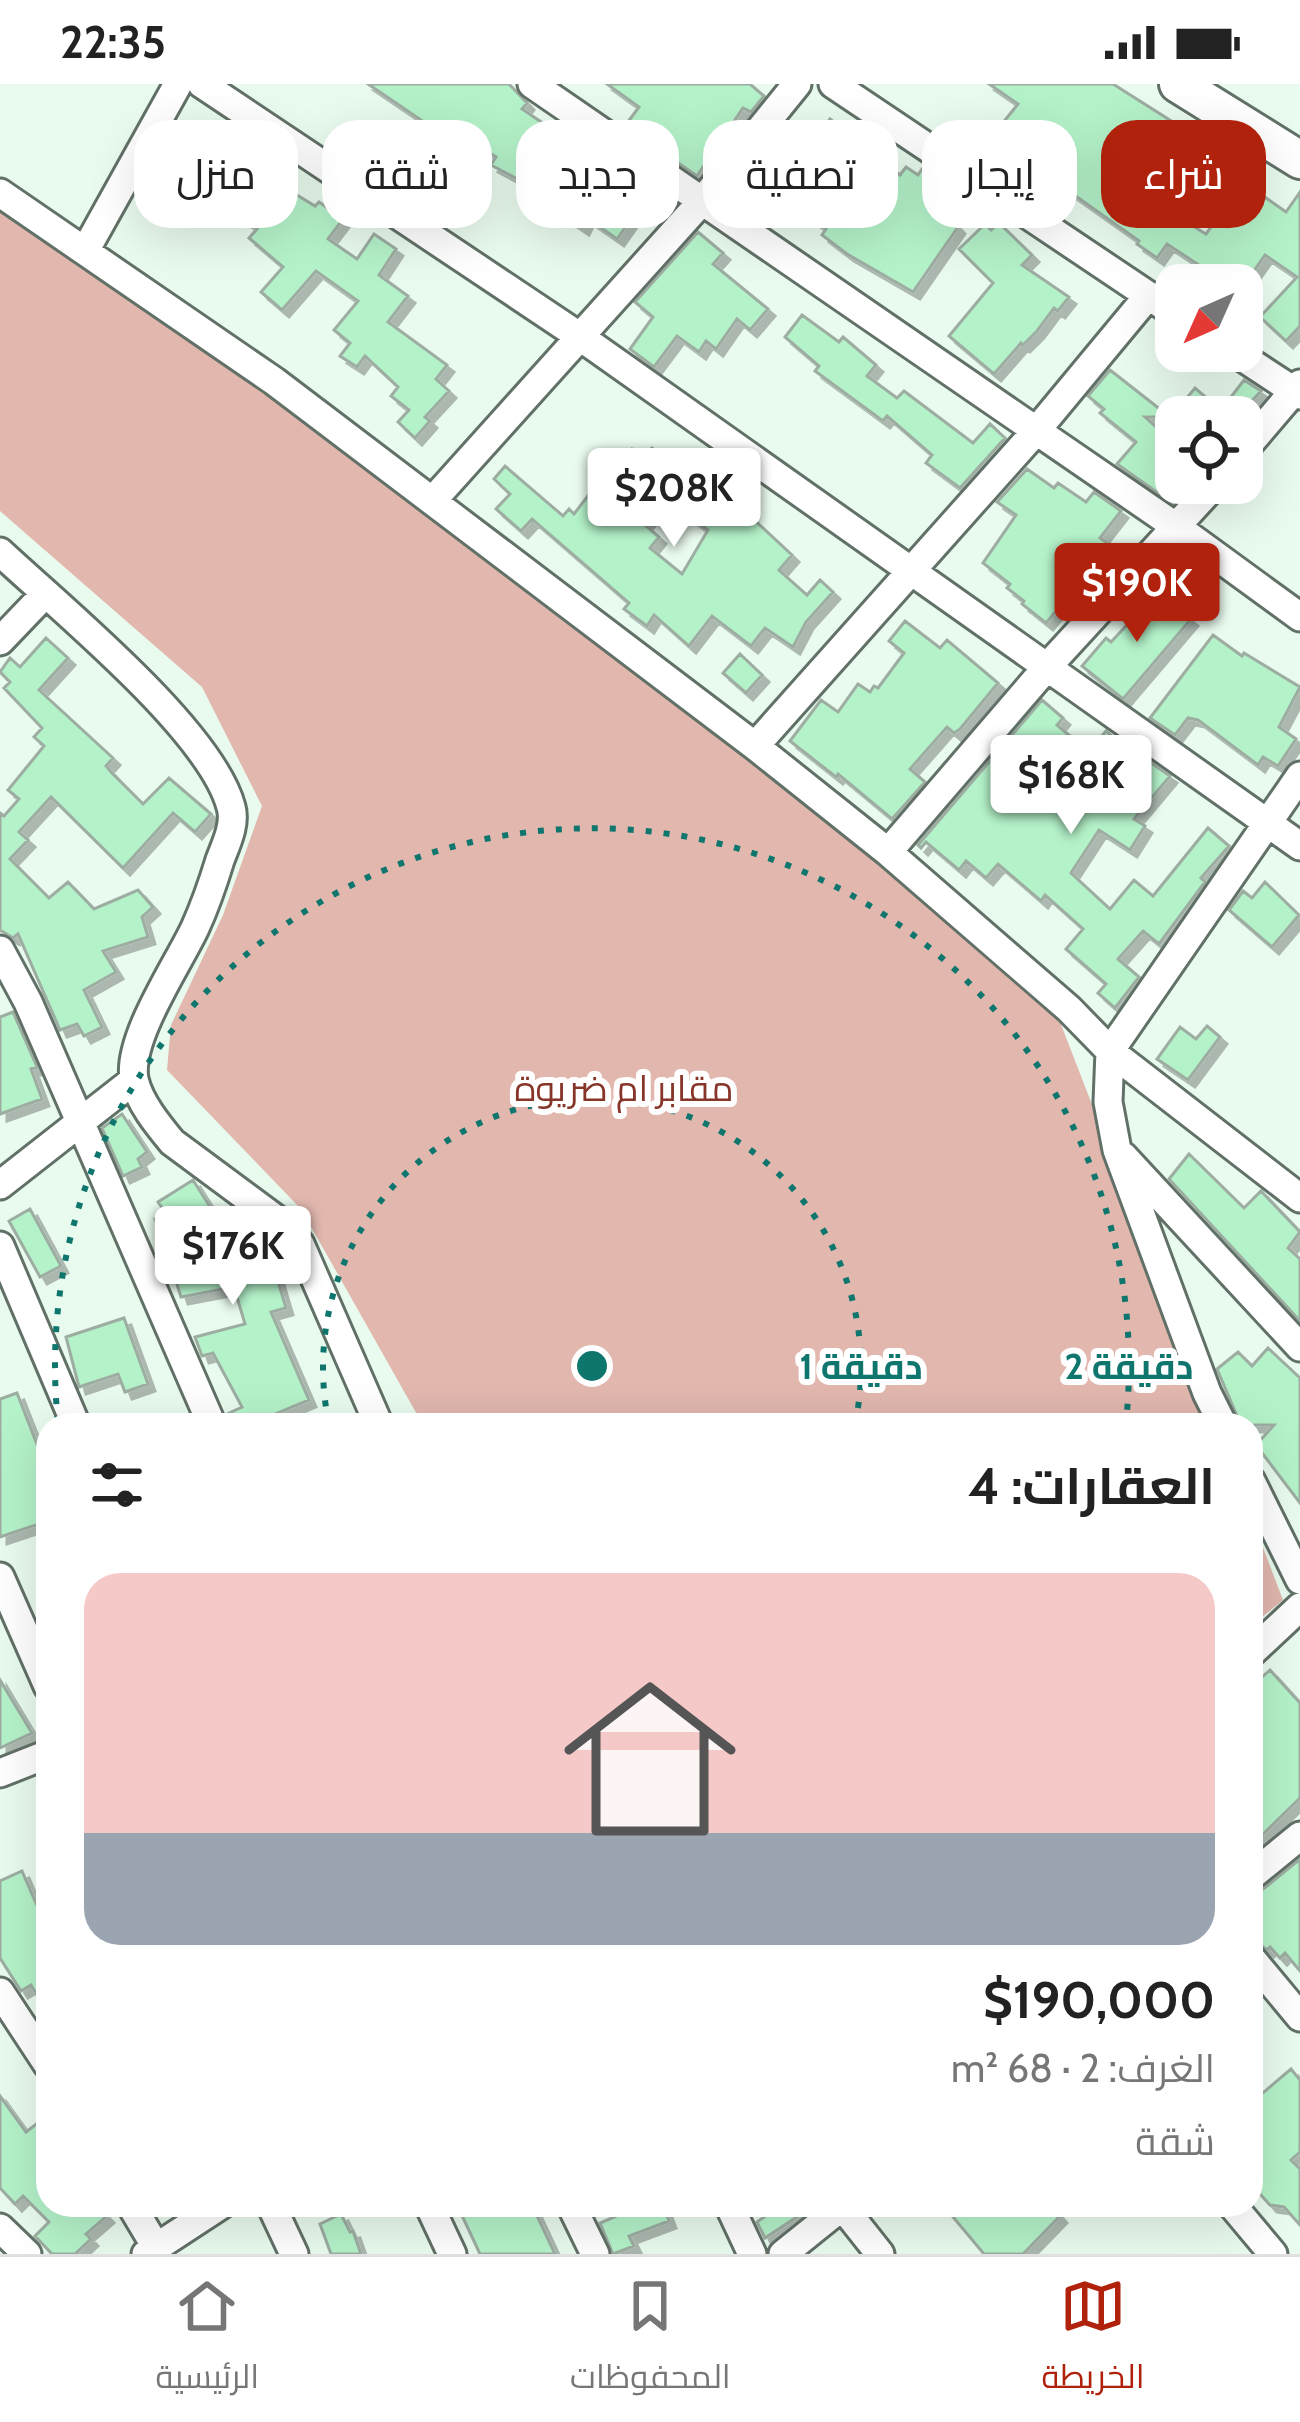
<!DOCTYPE html>
<html lang="ar">
<head>
<meta charset="utf-8">
<style>
  body { margin:0; font-family:Cabin,Cairo,sans-serif; background:#f6f6f6; color:#222; direction:rtl; height:100vh; display:flex; flex-direction:column; font-size:45px; white-space:nowrap }
  * { box-sizing:border-box; margin:0 }
  p { font-size:39px; color:#767676 }
  .icon { flex:none; width:66px; height:66px; fill:none; stroke:currentColor; stroke-width:2; stroke-linecap:round; stroke-linejoin:round }
  .map { position:relative; flex:1; overflow:hidden; direction:ltr }
  .panel { position:absolute; left:36px; top:1329px; width:1227px; height:804px; display:flex; flex-direction:column; background:#fff; border-radius:36px; box-shadow:0 12px 48px #0002; direction:rtl }
  .panel>* { flex:none }
  .banner { position:absolute; left:36px; top:36px; width:1230px; height:108px; direction:rtl; display:flex; gap:24px }
  .needle { width:78px; rotate:225deg }
  .fabs { position:absolute; left:1155px; top:180px; display:grid; gap:24px }
  .fabs a { display:grid; place-items:center; width:108px; height:108px; border-radius:24px; background:#fff; box-shadow:0 12px 48px #0002; font-size:60px }
  .price { position:absolute; translate:-50% -102px; padding:0 27px; border-radius:12px; background:#fff; color:#222; font-size:39px; line-height:78px; filter:drop-shadow(0 3px 6px #0008) }
  .price::after { content:''; position:absolute; left:50%; top:72px; width:36px; height:27px; margin-left:-18px; background:inherit; clip-path:polygon(0 0,100% 0,50% 100%) }
  .price.active { background:#b0220c; color:#fff }
  ul { padding:0; list-style:none }
  li { display:grid; align-content:center; gap:24px; height:636px; padding:0 48px }
  li span { display:grid; place-items:center; height:372px; border-radius:36px; color:#555 }
  li>.icon { margin-inline-start:auto }
  span .icon { width:216px; height:216px; fill:#fffc; stroke-width:1 }
  li b { font-size:51px }
  h2 { display:flex; justify-content:space-between; align-items:center; height:144px; padding:0 48px; font-size:51px }
  .chip { padding:0 42px; border-radius:36px; background:#fff; box-shadow:0 12px 48px #0002; font-size:42px; line-height:108px }
  .chip.active { background:#b0220c; color:#fff }
  .status { display:flex; justify-content:space-between; align-items:center; height:84px; padding:0 60px; background:#fff; direction:ltr }
  .status svg { height:33px; fill:currentColor }
  .tab-bar { display:flex; justify-content:space-around; align-items:center; height:168px; border-top:3px solid #e0e0e0; background:#fff; font-size:33px; color:#767676 }
  .tab-bar a { display:grid; justify-items:center; gap:6px }
  .tab-bar .active { color:#b0220c }
  .map>svg:first-child { display:block }
  .green { fill:#e1b7ae }
  .building { fill:#b4f2c9; stroke:#9dada2; stroke-width:3; fill-rule:evenodd; filter:url(#shadow) }
  .lines { fill:none; stroke-linecap:round; stroke-linejoin:round }
  .street-casing { stroke:#627167; stroke-width:33 }
  .secondary-casing { stroke:#627167; stroke-width:42 }
  .street { stroke:#fff; stroke-width:27 }
  .secondary { stroke:#fff; stroke-width:36 }
  .ring { fill:none; stroke:#0f766e; stroke-width:6; stroke-dasharray:6 12 }
  .labels { text-anchor:middle; stroke-width:12; stroke-linejoin:round; paint-order:stroke }
  .park-label { font-size:36px; fill:#863528; stroke:#fff }
  .centre { fill:#0f766e; stroke:#fff; stroke-width:6 }
  .ring-label { font-size:36px; text-anchor:middle; font-weight:bold; fill:#0f766e; stroke:#fff; stroke-width:12; stroke-linejoin:round; paint-order:stroke }
</style>
</head>
<body>
<div class="status"><b>22:35</b><svg viewBox="0 0 49 12"><path d="M0 12V9h3v3zM5 12V6h3v6zM10 12V3h3v9zM15 12V0h3v12zM26 1h20v11H26zM47 4h2v5h-2z"/></svg></div>
<div class="map">
<svg width="1300" height="2170" viewBox="0 0 1300 2170">
  <defs>
    <filter id="shadow"><feDropShadow dx="7" dy="7" stdDeviation="0" flood-color="#0004"/></filter>
  </defs>
  <rect width="100%" height="100%" fill="#e9faee"/>
  <path class="green" d="M0 123 355 367 1050 912 1216 1341H423L301 1125 167 986 171 941 223 831 262 722 202 603 0 427Z
    M1251 1432 1283 1516 1251 1542Z"/>
  <path class="building" d="M368 0H509L527 19 522 25 562 52 558 58 605 89 608 86 645 115 617 155 587 134 582 144 566 133 568 130 559 124 562 119 491 81 496 73 462 51 456 60Z
    M607 0H750L764 12 751 28 743 24 697 92 625 42 639 23Z
    M989 0H1113L1176 40 1170 49 1176 53 1172 60 1183 68 1150 116 1206 150 1232 114 1210 100 1232 60 1249 71 1235 92 1286 128 1300 108V242L1286 257 1260 233 1297 193 1265 171 1244 201H1229L1167 160 1157 174 1137 160 1139 157 1060 101 1057 106 1000 66 989 56 1018 20Z
    M830 35 900 91 906 83 918 91 922 85 958 110 945 129 958 143 913 208 847 170 822 151 826 145 779 111 787 98 775 90 801 54 810 62Z
    M248 75 279 100 315 122 319 118 343 135 328 155 357 175 374 150 396 165 379 191 408 212 388 238 447 281 436 295 449 307 425 333 430 337 415 354 398 338 409 326 391 312 398 303 365 272 357 283 340 272 350 259 334 246 358 217 316 187 282 226 261 208 283 183 249 154 257 145 212 112 225 90 232 94Z
    M999 139 1032 171 1022 181 1069 213 1058 227 1054 224 1037 247 1023 261 1021 259 994 290 949 252 993 199 959 165 985 140 991 146Z
    M698 148 723 169 713 180 768 225 750 246 737 235 716 265 706 257 699 268 677 252 654 283 630 265 653 233 635 218Z
    M802 231 839 258 843 253 876 281 867 292 897 314 904 307 973 359 990 340 1005 354 960 404 926 379 932 371 887 332 883 337 815 287 819 282 785 253Z
    M1110 286 1170 333H1145L1176 361V400L1165 414 1117 380 1136 358 1100 329 1104 325 1088 312Z
    M1244 296 1261 307 1237 333H1171L1195 304 1221 326Z
    M652 364 667 376 673 366 710 394 701 406 728 431 733 422 749 431 792 471 779 486 807 511 820 496 833 508 806 538 793 563 765 544 751 562 712 532 689 562 654 531 647 542 624 525 629 519 532 435 521 447 496 425 510 410 494 395 505 382 563 432 569 425 574 430 610 383 614 386 632 365 644 374ZM664 415 708 446 682 490 650 464 659 453 644 440Z
    M1027 385 1054 404 1058 399 1086 418 1094 408 1121 427 1100 454 1106 458 1084 487 1087 490 1046 539 1022 520 1024 517 1007 504 1010 500 983 479 1016 431 997 418Z
    M1151 506 1191 535 1123 615 1082 582 1106 554 1111 558 1138 529Z
    M905 537 940 564 947 556 998 599 960 645 954 649 947 643 910 685 925 698 892 735 838 690 836 693 790 657 821 616 838 628 858 600 870 608 874 602 878 604 904 569 889 557Z
    M1213 551 1242 572 1244 569 1300 603 1279 643 1296 655 1278 682 1263 673 1258 681 1198 636 1188 634 1175 651 1150 634Z
    M46 554 68 574 39 606 113 674 106 682 112 689 143 720 169 694 211 730 195 748 173 729 123 784 51 713 19 748 28 756 10 775 49 814 68 798 94 825 138 806 153 823 142 833 148 853 103 867 116 888 84 906 102 943 84 952 77 940 60 946 18 850 13 854 0 846V729L4 732 19 715 8 706 44 662 34 653 42 644 4 604 10 598 0 588 10 574 20 583Z
    M740 570 762 591 746 609 723 589Z
    M1042 616 1063 634 1057 641 1089 668 1106 647 1132 670 1134 667 1170 692 1134 735 1145 742 1130 766 1099 746 1071 789 1110 825 1134 796 1153 812 1208 744 1229 762 1201 794 1205 798 1159 860 1143 847 1118 875 1139 893 1115 924 1098 909 1106 900 1066 865 1083 845 1045 811 1041 817 998 780 986 794 966 777 959 786 926 758 921 764 918 761Z
    M1265 798 1299 831 1272 863 1229 826 1243 807 1252 814Z
    M13 928 37 983 31 985 42 1015 0 1030V933Z
    M1207 942 1220 953 1188 996 1157 975 1180 943 1196 955Z
    M122 1030 147 1068 138 1075 142 1083 123 1092 102 1044Z
    M1189 1070 1244 1124 1261 1107 1300 1148 1288 1164 1300 1175V1237L1169 1095Z
    M193 1096 231 1156 240 1153 248 1181 272 1177 286 1224 271 1228 309 1316 268 1333 271 1341H230L227 1330 242 1323 213 1269 202 1272 195 1253 245 1240 234 1203 181 1213 174 1191 179 1190 168 1157 163 1159 155 1135 167 1131 158 1118Z
    M30 1125 61 1182 40 1193 9 1137Z
    M124 1234 148 1300 125 1308 118 1290 79 1303 66 1253Z
    M1268 1264 1300 1294V1419L1256 1361 1274 1341H1241L1217 1285 1238 1268 1252 1282Z
    M17 1309 40 1368 48 1365V1437L0 1453V1315Z
    M1270 1586 1300 1619V1714L1251 1762V1603Z
    M0 1596 32 1649 0 1664Z
    M1300 1775V1887L1285 1869 1280 1874 1270 1863 1267 1866 1251 1853V1815Z
    M22 1787 48 1847V1929L31 1901 21 1907 0 1874V1797Z
    M1291 1985 1300 1996V2068L1291 2076 1300 2085V2141L1284 2123 1270 2121 1251 2100V2019Z
    M0 2012 26 2048 48 2031V2121H96L107 2132 86 2150 91 2155 75 2170H52L35 2152 49 2138 23 2112 15 2120 0 2104Z
    M457 2121H532L555 2170H480Z
    M623 2121H646L648 2125 663 2121 669 2137 629 2152 634 2162 613 2170 600 2139 626 2128Z
    M761 2121H815L765 2154 757 2138 767 2131Z
    M943 2121H1050L1060 2132 1023 2170H984Z
    M341 2130 350 2148 353 2147 361 2170H331L320 2140Z"/>
  <g class="lines">
    <defs>
      <path id="street" d="M202 0 579 252 1300 762
        M532 0 1178 444 1300 533
        M833 0 1176 230
        M0 109 274 297 755 662 888 768 1069 925 1110 967 1300 1114
        M85 167 178 0
        M1233 267 1300 311
        M1242 368 1300 300
        M433 416 703 116 797 0
        M0 468C61 525 211 647 231 723 236 740 226 760 220 776 213 799 205 822 195 844 177 882 127 955 134 995 139 1018 158 1041 172 1058L280 1138 300 1160 379 1341
        M0 557 45 510
        M755 662 1036 347 1148 212
        M888 768 1047 583 1216 399
        M0 866 28 918 212 1341
        M1123 1072 1300 1263
        M0 1101 134 996
        M0 1162 76 1341
        M1223 1341 1207 1309 1117 1066 1108 1018 1110 967 1300 692
        M1251 1397 1300 1496
        M0 1493 48 1602
        M1251 1569 1300 1523
        M0 1689 48 1670
        M1251 1792 1300 1752
        M1251 1874 1300 1933
        M0 1908 48 1981
        M131 2121 156 2163
        M271 2121 294 2170
        M429 2121 452 2170
        M571 2121 595 2170
        M729 2121 752 2170
        M1232 2121 1273 2170
        M842 2122 880 2170
        M0 2144 27 2170
        M146 2170 221 2121
        M783 2170 844 2121"/>
      <path id="secondary" d="M1178 0 1300 76"/>
    </defs>
    <use href="#street" class="street-casing"/>
    <use href="#secondary" class="secondary-casing"/>
    <use href="#street" class="street"/>
    <use href="#secondary" class="secondary"/>
  </g>
  <g class="ring">
    <path d="M329 1340A269 269 0 1 1 855 1340"/>
    <path d="M58 1338A537 537 0 1 1 1126 1338"/>
  </g>
  <g class="labels">
    <g class="park-label">
      <text x="624" y="1017">مقابر ام ضريوة</text>
    </g>
  </g>
  <circle cx="592" cy="1282" r="18" class="centre"/>
  <g class="ring-label">
    <text x="861" y="1295">1 دقيقة</text>
    <text x="1129" y="1295">2 دقيقة</text>
  </g>
</svg>
<div class="fabs">
<a><svg class="needle" viewBox="-14 -14 28 28"><path d="M0-13l5 13h-10z" fill="#e53935"/><path d="M0 13l5-13h-10z" fill="#767676"/></svg></a>
<a><svg class="icon" aria-label="locate" viewBox="0 0 24 24"><circle cx="12" cy="12" r="6"/><path d="M12 2v4M12 18v4M2 12h4M18 12h4"/></svg></a>
</div>
<b class="price" style="left:674px;top:466px">$208K</b>
<b class="price active" style="left:1137px;top:561px">$190K</b>
<b class="price" style="left:1071px;top:753px">$168K</b>
<b class="price" style="left:233px;top:1224px">$176K</b>
<div class="banner">
<a class="chip active">شراء</a>
<a class="chip">إيجار</a>
<a class="chip">تصفية</a>
<a class="chip">جديد</a>
<a class="chip">شقة</a>
<a class="chip">منزل</a>
</div>
<section class="panel">
<h2>العقارات: 4<svg class="icon" aria-label="filters" viewBox="0 0 24 24"><path d="M4 7h16M4 17h16"/><circle cx="9" cy="7" r="2"/><circle cx="15" cy="17" r="2"/></svg></h2>
<ul>
<li><span style="background:linear-gradient(#f6c9c9 70%,#9aa5b1 0)"><svg class="icon" aria-label="home" viewBox="0 0 24 24"><path d="M3 11l9-7 9 7M6 9v11h12V9"/></svg></span><div><b>$190,000</b><p>الغرف: 2 · 68 m²</p><p>شقة</p></div></li>
</ul>
</section>
</div>
<nav class="tab-bar">
<a class="active"><svg class="icon" aria-label="map" viewBox="0 0 24 24"><path d="M3 6l6-2 6 2 6-2v14l-6 2-6-2-6 2zM9 4v14M15 6v14"/></svg>الخريطة</a>
<a><svg class="icon" aria-label="saved" viewBox="0 0 24 24"><path d="M7 4h10v16l-5-4-5 4z"/></svg>المحفوظات</a>
<a><svg class="icon" aria-label="home" viewBox="0 0 24 24"><path d="M3 11l9-7 9 7M6 9v11h12V9"/></svg>الرئيسية</a>
</nav>
</body>
</html>
